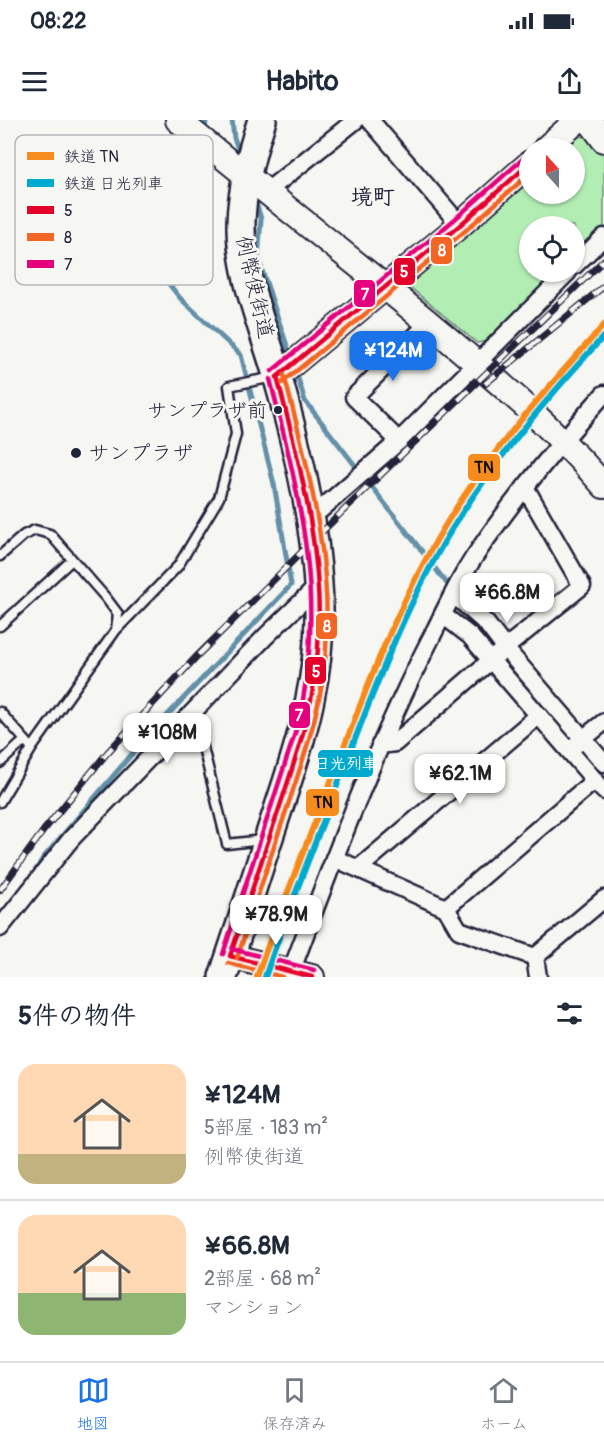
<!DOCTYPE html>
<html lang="ja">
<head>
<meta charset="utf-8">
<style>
  body { margin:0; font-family:Pangolin,"Klee One",sans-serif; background:#f6f6f7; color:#1f2937; height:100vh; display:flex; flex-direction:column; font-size:22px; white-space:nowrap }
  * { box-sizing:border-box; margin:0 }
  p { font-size:20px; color:#747a83 }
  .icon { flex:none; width:33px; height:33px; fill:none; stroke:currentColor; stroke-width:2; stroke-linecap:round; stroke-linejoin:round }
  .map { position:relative; height:857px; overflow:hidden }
  .sheet { display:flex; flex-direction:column; background:#fff; flex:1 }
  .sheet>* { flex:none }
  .needle { width:39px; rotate:339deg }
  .controls { position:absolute; left:519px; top:18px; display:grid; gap:12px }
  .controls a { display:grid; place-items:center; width:66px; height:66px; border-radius:50%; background:#fff; box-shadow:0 2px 4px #0004; font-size:30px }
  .price { position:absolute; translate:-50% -51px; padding:0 14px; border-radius:12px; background:#fff; color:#222; font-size:20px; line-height:39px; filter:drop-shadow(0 2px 3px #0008) }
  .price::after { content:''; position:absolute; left:50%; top:36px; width:18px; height:14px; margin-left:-9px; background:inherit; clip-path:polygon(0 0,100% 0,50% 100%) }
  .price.selected { background:#1a73e8; color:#fff }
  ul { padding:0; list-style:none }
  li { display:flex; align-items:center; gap:18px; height:150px; padding:0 18px }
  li+li { border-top:2px solid #e0e1e3 }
  li span { display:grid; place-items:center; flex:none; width:168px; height:120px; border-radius:18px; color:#555 }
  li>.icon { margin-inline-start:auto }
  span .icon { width:72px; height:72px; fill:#fffc; stroke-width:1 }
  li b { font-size:26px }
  h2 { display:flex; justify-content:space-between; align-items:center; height:72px; padding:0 18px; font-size:26px }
  .status { display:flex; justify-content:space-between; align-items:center; height:42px; padding:0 30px; background:#fff; direction:ltr }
  .status svg { height:16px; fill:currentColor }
  header { display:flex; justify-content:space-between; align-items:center; height:78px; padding:0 18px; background:#fff; font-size:27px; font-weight:700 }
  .tabs { display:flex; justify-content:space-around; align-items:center; height:84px; border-top:2px solid #e0e1e3; background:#fff; font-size:16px; color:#747a83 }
  .tabs a { display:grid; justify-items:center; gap:3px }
  .tabs .selected { color:#1a73e8 }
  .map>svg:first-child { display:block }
  .green { fill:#b2eeb4; stroke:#6a8878; stroke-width:1.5 }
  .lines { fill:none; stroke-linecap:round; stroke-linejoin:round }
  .stream { stroke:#6390a8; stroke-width:5 }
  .lane-casing { stroke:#22223b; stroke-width:13 }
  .street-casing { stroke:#22223b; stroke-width:21 }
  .secondary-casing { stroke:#22223b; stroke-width:28 }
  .primary-casing { stroke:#22223b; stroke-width:32 }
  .lane { stroke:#f6f6f2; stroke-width:8 }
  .street { stroke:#f6f6f2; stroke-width:16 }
  .secondary { stroke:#f6f6f2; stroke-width:24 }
  .primary { stroke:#f6f6f2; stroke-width:27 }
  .rail-casing { stroke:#22223b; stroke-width:7 }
  .rail { stroke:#f6f6f2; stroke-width:4.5; stroke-dasharray:14; stroke-linecap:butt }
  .bus-1-casing { stroke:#f6f6f2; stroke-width:9 }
  .bus-2-casing { stroke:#f6f6f2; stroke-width:9 }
  .bus-3-casing { stroke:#f6f6f2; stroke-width:9 }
  .bus-1 { stroke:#e4002b; stroke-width:4.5 }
  .bus-2 { stroke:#f26522; stroke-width:4.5 }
  .bus-3 { stroke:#e5007d; stroke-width:4.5 }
  .rail-1-casing { stroke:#f6f6f2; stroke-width:10 }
  .rail-2-casing { stroke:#f6f6f2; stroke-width:10 }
  .rail-1 { stroke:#f68b1e; stroke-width:6 }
  .rail-2 { stroke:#00a9ce; stroke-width:6 }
  .bus-dot { fill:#22223b; stroke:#f6f6f2; stroke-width:2 }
  .labels { text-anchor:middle; stroke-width:6; stroke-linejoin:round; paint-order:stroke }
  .bus-label { font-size:20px; fill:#22223b; stroke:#f6f6f2; text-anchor:end }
  .street-label { font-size:21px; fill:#22223b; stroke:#f6f6f2 }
  .poi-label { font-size:21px; fill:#22223b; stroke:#f6f6f2; text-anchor:start }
  .neighbourhood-label { font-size:22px; font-weight:bold; fill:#22223b; stroke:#f6f6f2 }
  .key { fill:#f6f6f2; stroke:#b6b6bb; stroke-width:1.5 }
  .key-label { font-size:16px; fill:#22223b }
  .line-badge { stroke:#f6f6f2; stroke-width:2 }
  .badge-label { font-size:16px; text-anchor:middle; font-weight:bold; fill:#fff }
  .pale-badge-label { font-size:16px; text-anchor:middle; font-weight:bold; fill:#111 }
</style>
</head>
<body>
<div class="status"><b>08:22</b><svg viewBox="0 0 49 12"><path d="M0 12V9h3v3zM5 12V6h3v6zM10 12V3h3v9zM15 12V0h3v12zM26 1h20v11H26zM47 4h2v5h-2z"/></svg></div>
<header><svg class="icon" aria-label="menu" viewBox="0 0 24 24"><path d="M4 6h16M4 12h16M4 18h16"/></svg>Habito<svg class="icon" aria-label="share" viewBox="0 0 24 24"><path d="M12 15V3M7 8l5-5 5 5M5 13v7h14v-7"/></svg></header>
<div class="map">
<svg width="604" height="857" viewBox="0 0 604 857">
  <rect width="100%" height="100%" fill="#f6f6f2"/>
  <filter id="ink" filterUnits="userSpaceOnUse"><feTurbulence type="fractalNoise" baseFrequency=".0167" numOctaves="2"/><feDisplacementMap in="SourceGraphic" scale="12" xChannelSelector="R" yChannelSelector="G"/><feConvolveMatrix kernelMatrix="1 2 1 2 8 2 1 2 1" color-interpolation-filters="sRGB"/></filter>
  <g filter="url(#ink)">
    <path class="green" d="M577 16 591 17 604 34V108L575 137 574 106H530V152H559L487 221 477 223 411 168 409 161 529 57 530 74H574V28H563Z"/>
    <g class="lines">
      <path class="stream" d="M232 0 234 18 241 36
        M205 13 206 0
        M254 76 261 99 258 138 291 238
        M295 249 305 281 452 470
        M35 752 43 738 143 621 291 465 274 364 241 235 180 178 161 154 158 133 205 51V32"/>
      <defs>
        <path id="lane" d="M0 436 24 415 35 410 50 414 106 478 118 494 116 510 32 628 0 682
          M0 506 72 440
          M116 510 178 446 219 378 236 314 229 266 274 257
          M194 591 227 724 263 720
          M0 592 32 628
          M0 643 25 620"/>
        <path id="street" d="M370 0 460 105
          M266 72 356 0
          M574 146 604 117
          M399 321 354 277 429 203
          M310 399 399 321 568 152
          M453 474 486 503 505 528 604 643
          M443 495 470 516 604 671
          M380 625 395 623 505 528 582 466 525 367
          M574 626 604 602
          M334 738 446 788 459 810 535 837
          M359 748 539 595
          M446 788 595 660
          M0 808 71 719 266 516 319 465
          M535 837 604 779
          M535 837 538 857
          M289 857C332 744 374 630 429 522 445 491 459 458 479 430 516 375 560 323 604 274"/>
        <path id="secondary" d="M178 0C265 72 355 141 442 214 499 262 556 310 604 366
          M589 0 604 20
          M546 28 578 0
          M277 257 460 105 530 43
          M230 836 312 857"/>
        <path id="primary" d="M223 857C240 808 255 759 271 711 299 626 325 555 318 464 314 394 296 323 277 255 263 206 240 154 241 102 242 70 252 30 262 0"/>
      </defs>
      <use href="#lane" class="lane-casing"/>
      <use href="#street" class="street-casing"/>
      <use href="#secondary" class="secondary-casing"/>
      <use href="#primary" class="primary-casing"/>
      <use href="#lane" class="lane"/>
      <use href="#street" class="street"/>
      <use href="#secondary" class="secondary"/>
      <use href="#primary" class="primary"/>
      <defs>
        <path id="rail" d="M485 264 604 166
          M0 770 44 710 107 633 198 535 343 391 604 140"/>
      </defs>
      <use href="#rail" class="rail-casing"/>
      <use href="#rail" class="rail"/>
      <defs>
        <path id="bus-1" d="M277 257 460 105 530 43
          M230 836C246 790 260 744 276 698 292 649 310 600 316 549 328 450 302 352 277 257
          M230 836 312 857"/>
        <path id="bus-2" d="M282 263 465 111 530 53
          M237 838C253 792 267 746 283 700 299 652 317 602 324 551 336 451 309 351 284 255
          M228 843 282 857"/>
        <path id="bus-3" d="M272 251 455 99 525 37
          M232 829 314 850
          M223 834 297 607C328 484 300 378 270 259"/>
      </defs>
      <use href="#bus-1" class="bus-1-casing"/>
      <use href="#bus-2" class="bus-2-casing"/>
      <use href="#bus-3" class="bus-3-casing"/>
      <use href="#bus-1" class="bus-1"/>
      <use href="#bus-2" class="bus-2"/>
      <use href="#bus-3" class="bus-3"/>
      <defs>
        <path id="rail-1" d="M257 857C279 791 306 726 331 661 364 574 397 484 446 404 490 332 547 268 604 205"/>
        <path id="rail-2" d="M265 857C287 792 313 729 337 666 371 578 403 489 452 409 495 339 549 276 604 216"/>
      </defs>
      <use href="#rail-1" class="rail-1-casing"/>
      <use href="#rail-2" class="rail-2-casing"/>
      <use href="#rail-1" class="rail-1"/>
      <use href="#rail-2" class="rail-2"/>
    </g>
  </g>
  <g class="bus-dot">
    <circle cx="278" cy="290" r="5"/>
    <circle cx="76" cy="333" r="6"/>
  </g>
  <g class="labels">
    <g class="bus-label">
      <text x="267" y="297">サンプラザ前</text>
    </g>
    <g class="street-label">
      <text transform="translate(255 167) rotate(77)" y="7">例幣使街道</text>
    </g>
    <g class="poi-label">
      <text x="88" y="340">サンプラザ</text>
    </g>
    <g class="neighbourhood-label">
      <text x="373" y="84">境町</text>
    </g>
  </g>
  <rect x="15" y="15" width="198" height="150" rx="9" class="key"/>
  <rect x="27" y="32" width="27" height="8" fill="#f68b1e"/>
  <rect x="27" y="59" width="27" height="8" fill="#00a9ce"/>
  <rect x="27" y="86" width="27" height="8" fill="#e4002b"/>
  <rect x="27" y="113" width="27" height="8" fill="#f26522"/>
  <rect x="27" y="140" width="27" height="8" fill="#e5007d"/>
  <g class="key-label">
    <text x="64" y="42">鉄道 TN</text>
    <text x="64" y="69">鉄道 日光列車</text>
    <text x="64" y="96">5</text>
    <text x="64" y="123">8</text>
    <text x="64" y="150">7</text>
  </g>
  <g class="line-badge">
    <rect x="430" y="116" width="23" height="29" rx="6" fill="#f26522"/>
    <rect x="393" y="137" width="23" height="29" rx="6" fill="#e4002b"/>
    <rect x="353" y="159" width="23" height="29" rx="6" fill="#e5007d"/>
    <rect x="467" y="333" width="34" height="29" rx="6" fill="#f68b1e"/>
    <rect x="315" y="492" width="23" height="28" rx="6" fill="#f26522"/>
    <rect x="304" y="536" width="23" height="29" rx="6" fill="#e4002b"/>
    <rect x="288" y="581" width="23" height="28" rx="6" fill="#e5007d"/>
    <rect x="317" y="629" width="57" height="29" rx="6" fill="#00a9ce"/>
    <rect x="305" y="668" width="35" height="29" rx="6" fill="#f68b1e"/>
  </g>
  <g class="badge-label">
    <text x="442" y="136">8</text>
    <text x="404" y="157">5</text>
    <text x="365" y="180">7</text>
    <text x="327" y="512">8</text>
    <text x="316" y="557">5</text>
    <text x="299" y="601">7</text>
    <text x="346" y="649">日光列車</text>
  </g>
  <g class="pale-badge-label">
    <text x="484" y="353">TN</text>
    <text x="323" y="688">TN</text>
  </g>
</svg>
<div class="controls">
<a><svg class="needle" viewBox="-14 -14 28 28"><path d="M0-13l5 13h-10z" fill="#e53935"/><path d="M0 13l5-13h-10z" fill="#747a83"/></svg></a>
<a><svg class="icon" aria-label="locate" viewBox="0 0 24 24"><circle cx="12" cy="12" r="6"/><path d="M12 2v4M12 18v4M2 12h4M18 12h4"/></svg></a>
</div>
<b class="price selected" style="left:393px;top:262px">¥124M</b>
<b class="price" style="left:507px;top:504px">¥66.8M</b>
<b class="price" style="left:167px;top:644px">¥108M</b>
<b class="price" style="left:460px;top:685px">¥62.1M</b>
<b class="price" style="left:276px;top:826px">¥78.9M</b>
</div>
<section class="sheet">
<h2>5件の物件<svg class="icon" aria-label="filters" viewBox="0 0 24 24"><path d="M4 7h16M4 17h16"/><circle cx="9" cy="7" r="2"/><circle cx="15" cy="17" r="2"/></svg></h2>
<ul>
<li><span style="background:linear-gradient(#ffd9b3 75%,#c2b280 0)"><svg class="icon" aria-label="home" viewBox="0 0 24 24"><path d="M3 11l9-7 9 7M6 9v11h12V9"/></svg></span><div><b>¥124M</b><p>5部屋 · 183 m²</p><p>例幣使街道</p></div></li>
<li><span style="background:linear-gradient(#ffd9b3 65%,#8fb573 0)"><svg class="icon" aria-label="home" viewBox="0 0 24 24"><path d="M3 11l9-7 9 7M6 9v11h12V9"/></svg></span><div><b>¥66.8M</b><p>2部屋 · 68 m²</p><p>マンション</p></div></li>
</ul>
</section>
<nav class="tabs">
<a class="selected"><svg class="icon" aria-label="map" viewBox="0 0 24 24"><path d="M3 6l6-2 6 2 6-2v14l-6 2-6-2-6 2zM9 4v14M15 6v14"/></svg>地図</a>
<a><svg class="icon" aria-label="saved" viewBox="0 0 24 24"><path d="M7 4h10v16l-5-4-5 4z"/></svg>保存済み</a>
<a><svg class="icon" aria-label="home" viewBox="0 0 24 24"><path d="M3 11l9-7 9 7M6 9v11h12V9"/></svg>ホーム</a>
</nav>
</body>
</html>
